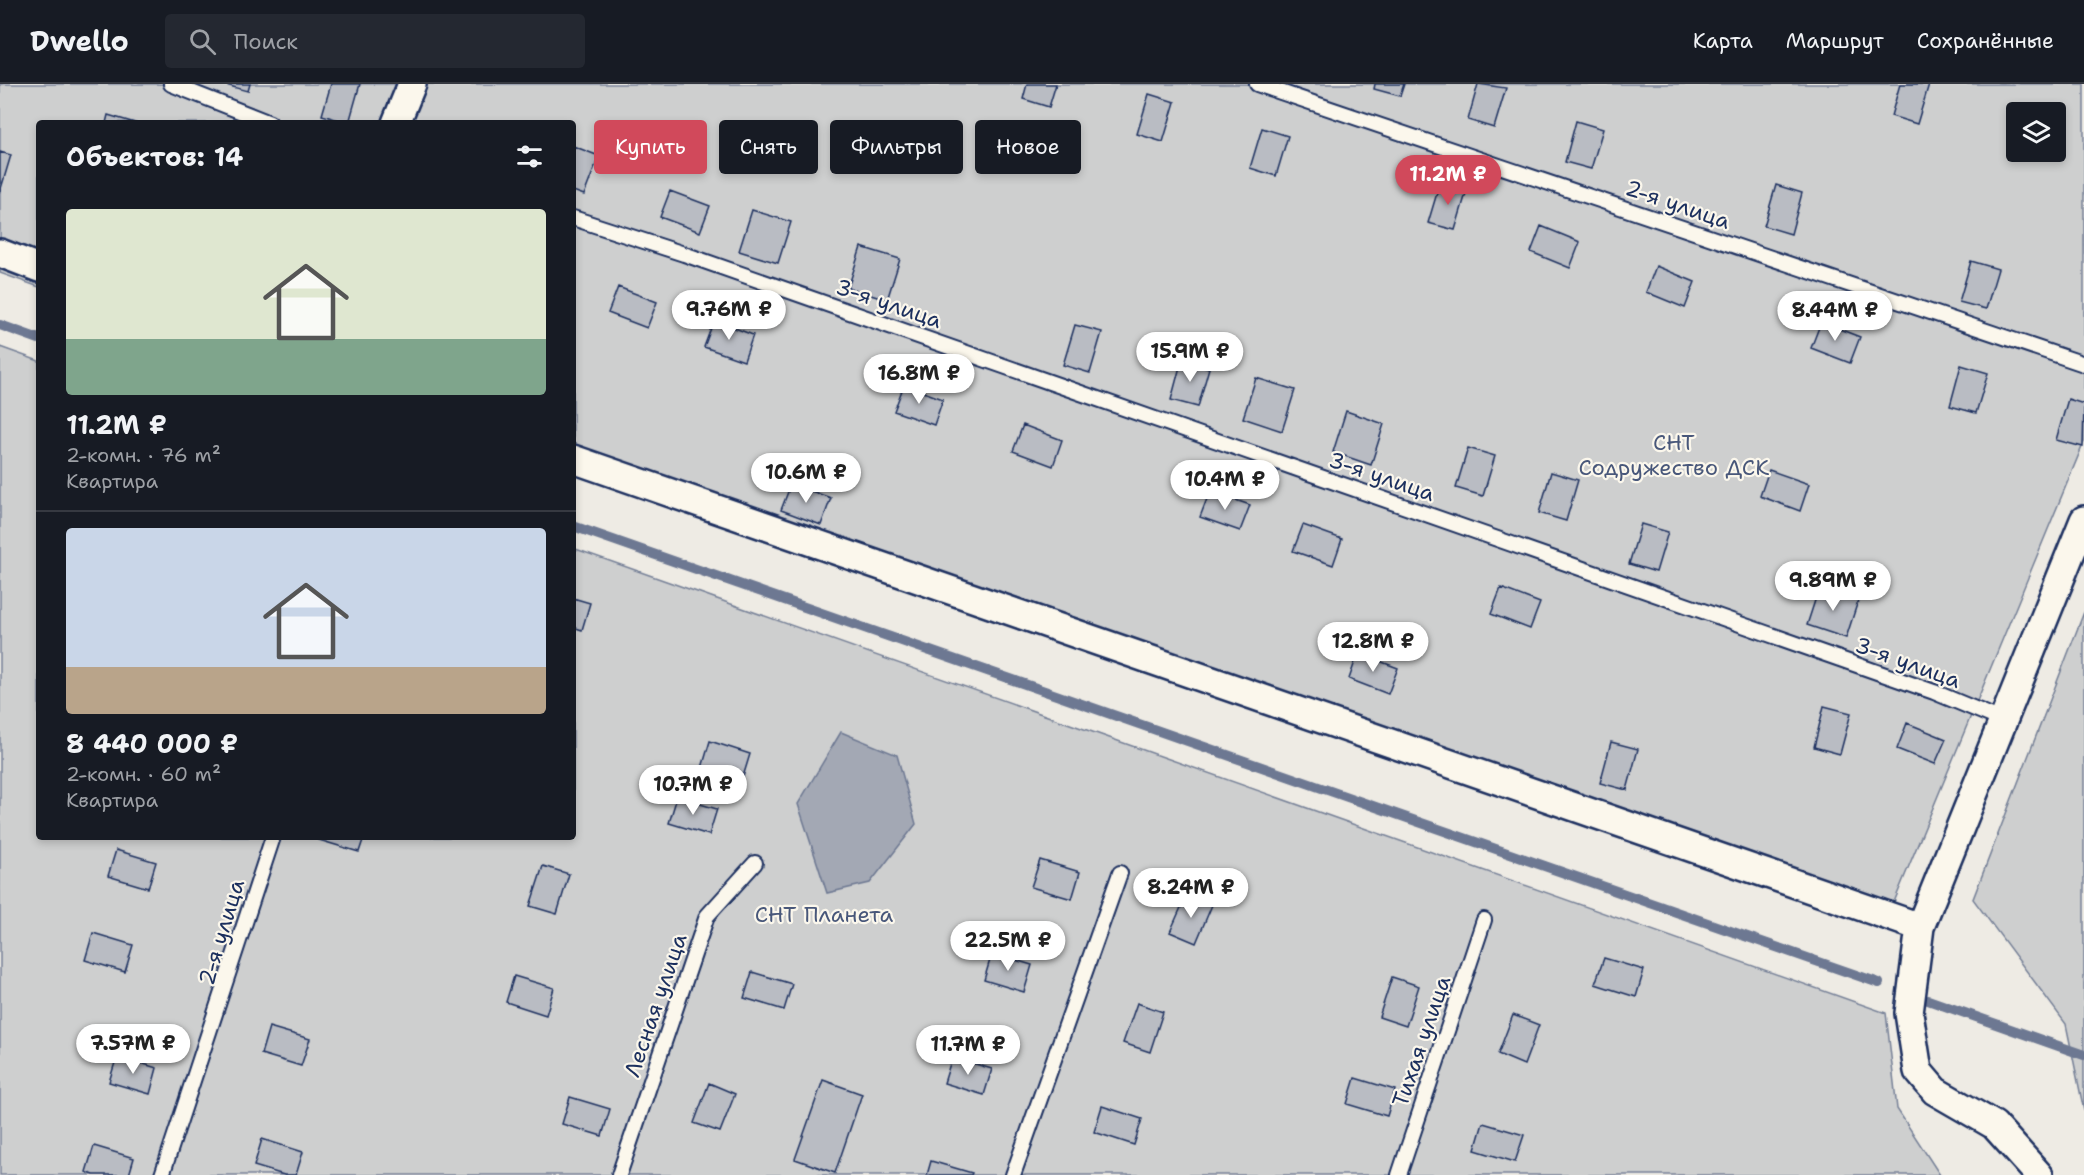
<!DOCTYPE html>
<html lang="ru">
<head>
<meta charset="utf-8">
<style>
  body { margin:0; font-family:"Shantell Sans",sans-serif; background:#242831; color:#f1f3f6; height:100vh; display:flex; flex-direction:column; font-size:22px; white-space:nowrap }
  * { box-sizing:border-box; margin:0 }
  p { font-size:20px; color:#9ea1a6 }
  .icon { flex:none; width:33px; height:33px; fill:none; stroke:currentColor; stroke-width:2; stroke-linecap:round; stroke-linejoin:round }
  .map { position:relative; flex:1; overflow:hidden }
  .drawer { position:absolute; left:36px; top:36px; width:540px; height:720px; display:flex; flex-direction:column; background:#171b24; border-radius:6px; box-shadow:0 3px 9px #0003 }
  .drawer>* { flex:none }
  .top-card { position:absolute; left:594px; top:36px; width:570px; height:54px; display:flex; gap:12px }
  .fabs { position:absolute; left:2006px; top:18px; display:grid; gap:12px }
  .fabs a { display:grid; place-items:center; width:60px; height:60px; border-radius:6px; background:#171b24; box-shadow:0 3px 9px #0003; font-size:30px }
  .price { position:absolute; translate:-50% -51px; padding:0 14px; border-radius:21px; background:#fff; color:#222; font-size:20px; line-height:39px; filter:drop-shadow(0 2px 3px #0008) }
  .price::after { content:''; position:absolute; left:50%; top:36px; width:18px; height:14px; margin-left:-9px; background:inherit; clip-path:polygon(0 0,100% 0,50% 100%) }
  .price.active { background:#d1495b; color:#fff }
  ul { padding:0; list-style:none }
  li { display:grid; align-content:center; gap:12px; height:318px; padding:0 30px }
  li+li { border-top:2px solid #363941 }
  li span { display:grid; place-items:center; height:186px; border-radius:6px; color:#555 }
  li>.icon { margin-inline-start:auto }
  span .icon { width:108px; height:108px; fill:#fffc; stroke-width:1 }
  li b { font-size:26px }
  h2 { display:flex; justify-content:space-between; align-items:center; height:72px; padding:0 30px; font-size:26px }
  .pill { padding:0 21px; border-radius:6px; background:#171b24; box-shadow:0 3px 9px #0003; font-size:21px; line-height:54px }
  .pill.active { background:#d1495b; color:#fff }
  header { display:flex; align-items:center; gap:36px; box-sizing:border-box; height:84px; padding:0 30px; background:#171b24; border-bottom:2px solid #363941 }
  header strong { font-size:28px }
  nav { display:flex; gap:33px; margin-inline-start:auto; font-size:21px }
  .search { width:420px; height:54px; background:#242831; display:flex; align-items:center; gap:15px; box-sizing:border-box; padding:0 21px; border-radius:6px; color:#9ea1a6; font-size:22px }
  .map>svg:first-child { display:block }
  .green { fill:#cecfcf; stroke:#747f96; stroke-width:1.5; fill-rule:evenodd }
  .water { fill:#a3a8b4; stroke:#6d7892; stroke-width:1.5 }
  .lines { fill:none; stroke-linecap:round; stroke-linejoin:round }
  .stream { stroke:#6d7892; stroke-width:10 }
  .building { fill:#b9bcc3; stroke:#1b2f5e; stroke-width:1.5 }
  .lane-casing { stroke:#1b2f5e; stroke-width:18 }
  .street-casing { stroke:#1b2f5e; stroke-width:32 }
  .lane { stroke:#fbf7ec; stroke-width:14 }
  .street { stroke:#fbf7ec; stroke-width:27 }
  .labels { text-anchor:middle; stroke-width:4.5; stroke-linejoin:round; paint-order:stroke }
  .street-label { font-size:22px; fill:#1b2f5e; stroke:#fbf7ec }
  .park-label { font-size:22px; fill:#48577a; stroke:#fbf7ec }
</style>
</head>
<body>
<header>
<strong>Dwello</strong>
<div class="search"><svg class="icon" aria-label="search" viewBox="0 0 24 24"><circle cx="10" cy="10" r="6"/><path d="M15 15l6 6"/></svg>Поиск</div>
<nav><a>Карта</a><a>Маршрут</a><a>Сохранённые</a></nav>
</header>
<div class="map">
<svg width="2084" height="1091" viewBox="0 0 2084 1091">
  <rect width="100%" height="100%" fill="#eeebe4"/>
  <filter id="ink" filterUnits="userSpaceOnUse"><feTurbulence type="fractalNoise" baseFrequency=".0167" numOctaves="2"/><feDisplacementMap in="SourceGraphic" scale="12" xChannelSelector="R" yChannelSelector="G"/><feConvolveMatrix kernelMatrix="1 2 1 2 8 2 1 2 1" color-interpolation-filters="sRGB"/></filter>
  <g filter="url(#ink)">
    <path class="green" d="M0 0H400L384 39H39V203L0 189Z
      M423 0H2084V358L1887 835 573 389V39H408ZM2016 28H2055V68H2016Z
      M0 263 39 277V753H573V464L1886 929 1897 1025 1940 1091H0Z
      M2084 528V1027L2066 940 1973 815Z"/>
    <path class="water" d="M841 648 897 671 916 740 870 799 827 809 798 720Z"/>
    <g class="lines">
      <path class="stream" d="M0 241 39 255
        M573 442 1879 899
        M1928 916 2084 971"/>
    </g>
    <path class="building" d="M222 0H250L248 7Z
      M331 0H360L349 39 322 31Z
      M1027 0H1056L1049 23 1023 15Z
      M1375 0H1404L1400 12 1374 5Z
      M1478 0 1506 4 1494 44 1468 36Z
      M1900 0H1929L1917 40 1891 32Z
      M1149 10 1175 18 1163 58 1137 50Z
      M108 31 135 39H106Z
      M1576 37 1603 45 1591 85 1565 78Z
      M1262 44 1288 52 1276 92 1250 84Z
      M573 62 599 72 584 111 573 107Z
      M0 68 11 71 0 108Z
      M1440 99 1467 106 1455 146 1428 139Z
      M1776 101 1802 109 1791 150 1764 142Z
      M670 107 710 122 700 148 660 133Z
      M752 126 791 138 778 179 739 167Z
      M1541 142 1580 158 1570 184 1531 168Z
      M861 163 900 175 887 216 848 204Z
      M1971 177 1998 185 1986 225 1959 218Z
      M1656 182 1695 198 1685 224 1646 208Z
      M618 203 657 218 647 244 608 229Z
      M714 236 753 251 744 277 704 263Z
      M1821 238 1860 253 1850 279 1811 264Z
      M1075 241 1102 248 1090 289 1063 281Z
      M1182 275 1209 284 1198 323 1171 316Z
      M1961 281 1988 289 1976 329 1950 322Z
      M1256 294 1295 306 1282 347 1243 334Z
      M904 301 943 315 934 341 894 327Z
      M2068 315 2084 320 2083 363 2056 356Z
      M1346 327 1384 340 1371 381 1333 368Z
      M1023 341 1062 356 1053 382 1013 367Z
      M1468 364 1495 372 1483 412 1456 404Z
      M1769 386 1809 400 1800 427 1760 412Z
      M1551 388 1578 396 1566 437 1539 429Z
      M791 400 831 414 821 441 781 426Z
      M1210 407 1250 421 1240 447 1200 433Z
      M1641 440 1668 448 1656 488 1629 480Z
      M1303 441 1342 455 1333 481 1293 467Z
      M1820 501 1859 514 1846 554 1807 541Z
      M1501 504 1540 519 1530 545 1491 530Z
      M573 514 590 519 582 546 573 543Z
      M1358 569 1398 584 1388 610 1349 595Z
      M1824 622 1851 629 1840 670 1814 663Z
      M1907 639 1946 655 1935 680 1897 665Z
      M710 657 750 670 742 696 702 684Z
      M1611 658 1638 665 1627 706 1600 699Z
      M677 713 717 725 709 751 669 739Z
      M320 753H364L359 768 319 756Z
      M116 766 156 778 148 804 108 792Z
      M1040 776 1080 788 1072 815 1031 803Z
      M543 782 569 790 557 830 530 822Z
      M1187 810 1212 821 1196 859 1170 848Z
      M93 849 133 861 125 888 85 876Z
      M992 869 1032 881 1024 908 984 896Z
      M1604 874 1644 886 1636 913 1595 900Z
      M752 888 792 900 784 926 744 914Z
      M514 892 554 904 546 931 506 918Z
      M1392 893 1419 902 1406 942 1379 933Z
      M1137 919 1163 928 1150 968 1123 959Z
      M1513 931 1539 941 1524 981 1498 970Z
      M269 943 310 955 301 982 261 970Z
      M117 972 157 984 150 1010 109 998Z
      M952 973 992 985 984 1011 944 999Z
      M1355 994 1395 1006 1387 1032 1347 1020Z
      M823 996 862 1010 835 1089 795 1075Z
      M709 999 735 1010 720 1048 694 1039Z
      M570 1013 610 1025 602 1052 562 1040Z
      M1102 1022 1142 1035 1134 1061 1094 1048Z
      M1483 1039 1524 1051 1515 1078 1475 1066Z
      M262 1055 303 1068 296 1091H284L254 1082Z
      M94 1062 134 1074 129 1091H94L86 1088Z
      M931 1077 972 1089 971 1091H927Z"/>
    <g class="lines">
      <defs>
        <path id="lane" d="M171 0 270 39
          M1257 0 2084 280
          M573 134 684 170 1934 608 2004 637
          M162 1091 273 753
          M619 1091 707 832 755 779
          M1013 1091 1120 789
          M1399 1091 1484 836"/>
        <path id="street" d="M396 39 412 0
          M0 169 39 184
          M573 375 1920 843
          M2039 1091 1994 1041 1935 1007 1918 987 1909 929 1920 843 2084 436"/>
      </defs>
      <use href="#lane" class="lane-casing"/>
      <use href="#street" class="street-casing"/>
      <use href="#lane" class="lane"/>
      <use href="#street" class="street"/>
    </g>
  </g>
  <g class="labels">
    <g class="street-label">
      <text transform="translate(1678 120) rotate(19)" y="8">2-я улица</text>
      <text transform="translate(889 219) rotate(19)" y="8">3-я улица</text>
      <text transform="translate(1382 392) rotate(19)" y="8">3-я улица</text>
      <text transform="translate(1908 578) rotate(20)" y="8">3-я улица</text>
      <text transform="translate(221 848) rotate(-73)" y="8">2-я улица</text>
      <text transform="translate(655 921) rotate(-71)" y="8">Лесная улица</text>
      <text transform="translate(1421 957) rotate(-71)" y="8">Тихая улица</text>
    </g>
    <g class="park-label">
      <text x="1674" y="366">СНТ<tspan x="1674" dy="25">Содружество ДСК</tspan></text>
      <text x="824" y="838">СНТ Планета</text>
    </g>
  </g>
</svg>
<div class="fabs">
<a><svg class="icon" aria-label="layers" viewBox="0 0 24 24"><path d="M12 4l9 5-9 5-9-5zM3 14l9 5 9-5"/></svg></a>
</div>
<b class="price active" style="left:1448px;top:122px">11.2M ₽</b>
<b class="price" style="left:729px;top:257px">9.76M ₽</b>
<b class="price" style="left:1835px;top:258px">8.44M ₽</b>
<b class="price" style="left:1190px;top:299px">15.9M ₽</b>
<b class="price" style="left:919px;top:321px">16.8M ₽</b>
<b class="price" style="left:806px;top:420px">10.6M ₽</b>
<b class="price" style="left:1225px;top:427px">10.4M ₽</b>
<b class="price" style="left:1833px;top:528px">9.89M ₽</b>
<b class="price" style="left:1373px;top:589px">12.8M ₽</b>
<b class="price" style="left:693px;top:732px">10.7M ₽</b>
<b class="price" style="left:1191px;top:835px">8.24M ₽</b>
<b class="price" style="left:1008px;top:888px">22.5M ₽</b>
<b class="price" style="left:133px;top:991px">7.57M ₽</b>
<b class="price" style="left:968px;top:992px">11.7M ₽</b>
<div class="top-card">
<a class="pill active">Купить</a>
<a class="pill">Снять</a>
<a class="pill">Фильтры</a>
<a class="pill">Новое</a>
</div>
<section class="drawer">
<h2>Объектов: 14<svg class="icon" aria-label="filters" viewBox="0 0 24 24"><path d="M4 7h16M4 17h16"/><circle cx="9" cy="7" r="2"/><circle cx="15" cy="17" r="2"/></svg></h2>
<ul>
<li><span style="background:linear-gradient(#dfe7d0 70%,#7fa58c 0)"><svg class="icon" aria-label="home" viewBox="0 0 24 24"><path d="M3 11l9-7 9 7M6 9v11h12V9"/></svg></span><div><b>11.2M ₽</b><p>2-комн. · 76 m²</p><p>Квартира</p></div></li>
<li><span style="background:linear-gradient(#c9d6e8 75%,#b9a48a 0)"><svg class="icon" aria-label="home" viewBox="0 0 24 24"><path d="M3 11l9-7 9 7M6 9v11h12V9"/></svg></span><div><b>8 440 000 ₽</b><p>2-комн. · 60 m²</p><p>Квартира</p></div></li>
</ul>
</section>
</div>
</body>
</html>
